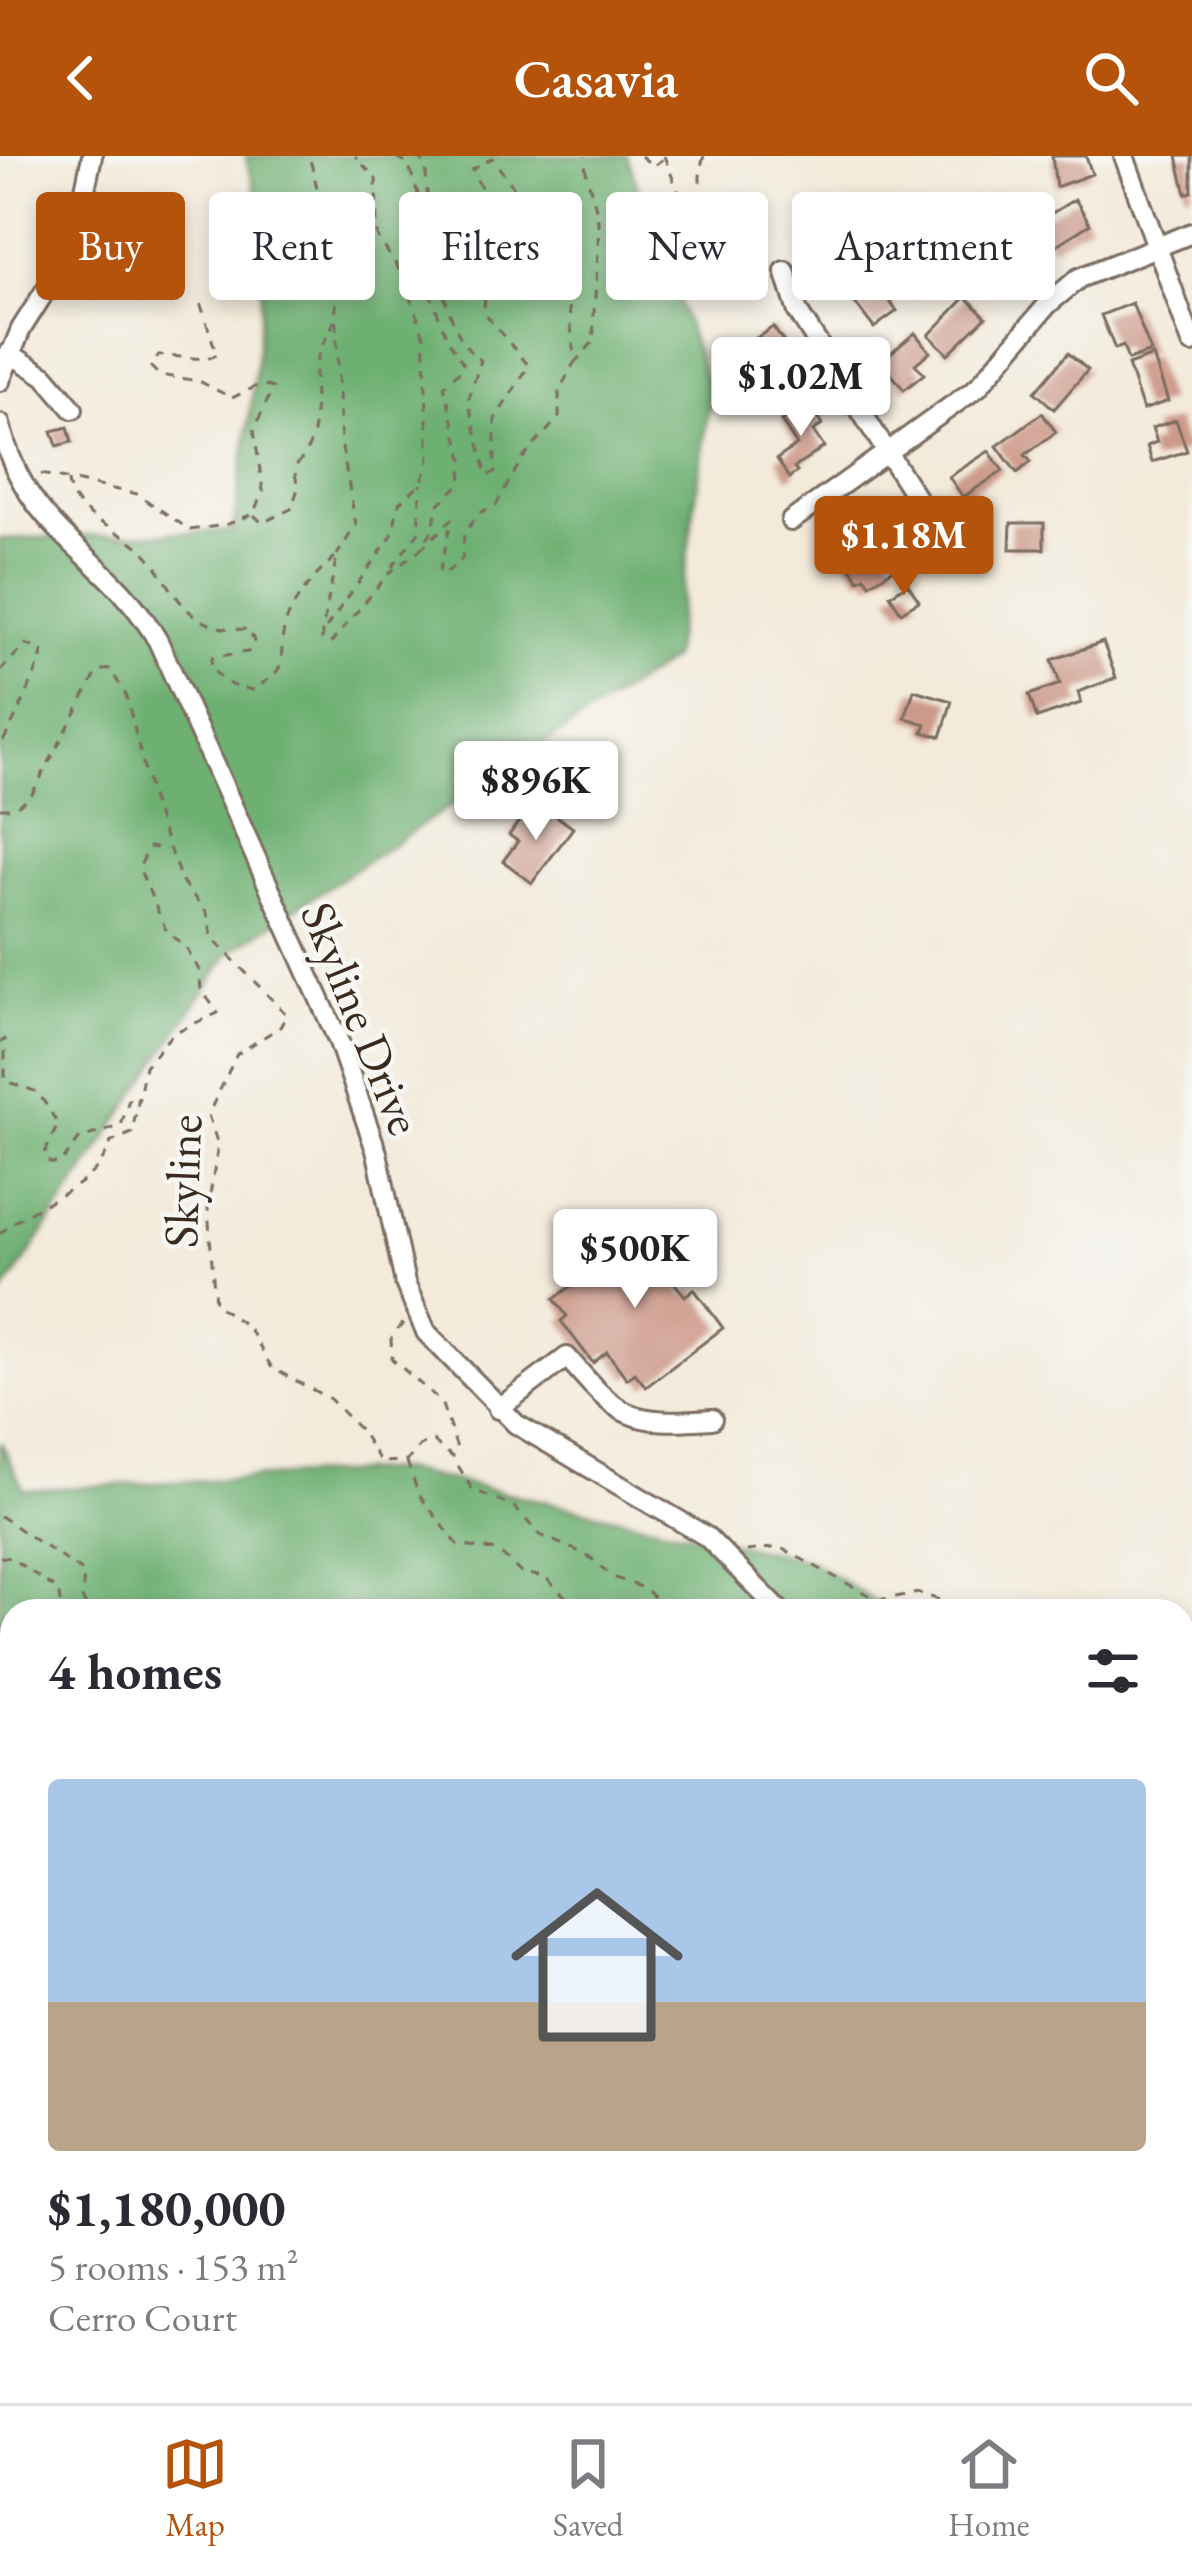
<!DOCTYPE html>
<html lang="en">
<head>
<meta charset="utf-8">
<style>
  body { margin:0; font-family:"EB Garamond",serif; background:#f2f2f3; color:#2b2b33; height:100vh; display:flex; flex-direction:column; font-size:45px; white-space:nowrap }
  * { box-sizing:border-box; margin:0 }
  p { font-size:39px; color:#7c7c81 }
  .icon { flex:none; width:66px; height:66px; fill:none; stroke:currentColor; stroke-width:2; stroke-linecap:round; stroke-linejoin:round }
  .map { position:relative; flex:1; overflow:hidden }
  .details { position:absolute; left:0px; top:1443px; width:1194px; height:804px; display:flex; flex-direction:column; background:#fff; border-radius:36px 36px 0 0; box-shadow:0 6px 18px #0003 }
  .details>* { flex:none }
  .guide { position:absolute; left:36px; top:36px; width:1122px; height:108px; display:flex; gap:24px }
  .price { position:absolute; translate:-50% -102px; padding:0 27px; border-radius:12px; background:#fff; color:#222; font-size:39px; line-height:78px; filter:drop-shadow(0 3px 6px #0008) }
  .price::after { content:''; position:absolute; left:50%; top:72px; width:36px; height:27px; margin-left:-18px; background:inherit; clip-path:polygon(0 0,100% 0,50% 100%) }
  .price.active { background:#b45309; color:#fff }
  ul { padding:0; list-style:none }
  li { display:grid; align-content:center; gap:24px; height:636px; padding:0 48px }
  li+li { border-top:3px solid #e1e1e2 }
  li span { display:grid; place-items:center; height:372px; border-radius:12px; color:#555 }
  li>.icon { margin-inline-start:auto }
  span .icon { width:216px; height:216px; fill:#fffc; stroke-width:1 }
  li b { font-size:51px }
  h2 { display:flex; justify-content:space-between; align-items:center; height:144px; padding:0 48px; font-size:51px }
  .chip { padding:0 42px; border-radius:12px; background:#fff; box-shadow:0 6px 18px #0003; font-size:42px; line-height:108px }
  .chip.active { background:#b45309; color:#fff }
  header { display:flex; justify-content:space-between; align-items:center; height:156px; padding:0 48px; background:#b45309; color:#fff; font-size:54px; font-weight:600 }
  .tabs { display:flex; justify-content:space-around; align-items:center; height:168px; border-top:3px solid #e1e1e2; background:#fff; font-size:33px; color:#7c7c81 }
  .tabs a { display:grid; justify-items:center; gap:6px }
  .tabs .active { color:#b45309 }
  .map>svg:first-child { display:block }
  .forest { fill:#6eb072; stroke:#546d48; stroke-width:3 }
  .building { fill:#cd9a8a }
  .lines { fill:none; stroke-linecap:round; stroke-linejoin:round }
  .minor-casing { stroke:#7b6d60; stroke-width:24 }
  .path { stroke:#7b6d60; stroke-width:3; stroke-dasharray:9 9; stroke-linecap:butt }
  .minor { stroke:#fff; stroke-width:18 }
  .labels { text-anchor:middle; stroke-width:9; stroke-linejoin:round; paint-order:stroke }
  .street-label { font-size:48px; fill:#3b2a1e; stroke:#f6f6f2 }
</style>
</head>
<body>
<header><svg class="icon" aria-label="back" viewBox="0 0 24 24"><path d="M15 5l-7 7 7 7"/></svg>Casavia<svg class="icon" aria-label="search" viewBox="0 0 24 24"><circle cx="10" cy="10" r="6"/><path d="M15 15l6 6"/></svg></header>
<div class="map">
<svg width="1192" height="2247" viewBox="0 0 1192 2247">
  <rect width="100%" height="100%" fill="#f6f6f2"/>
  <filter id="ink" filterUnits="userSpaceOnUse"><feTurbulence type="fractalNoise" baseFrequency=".00833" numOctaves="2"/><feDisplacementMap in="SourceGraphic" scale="24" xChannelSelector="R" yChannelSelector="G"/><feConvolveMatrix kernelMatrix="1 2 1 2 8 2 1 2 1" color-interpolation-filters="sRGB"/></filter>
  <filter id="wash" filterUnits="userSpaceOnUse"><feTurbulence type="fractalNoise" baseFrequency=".004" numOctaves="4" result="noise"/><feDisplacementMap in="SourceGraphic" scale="48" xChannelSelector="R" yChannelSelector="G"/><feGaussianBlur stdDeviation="2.7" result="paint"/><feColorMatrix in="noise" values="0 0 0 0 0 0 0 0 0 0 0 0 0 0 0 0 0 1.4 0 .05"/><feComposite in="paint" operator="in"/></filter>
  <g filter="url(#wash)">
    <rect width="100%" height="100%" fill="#f3eada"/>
    <path class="forest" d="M245 0H627L711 237 672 503 230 796 0 1142V383L233 375C247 269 282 100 245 0Z
      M0 1285 24 1334 402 1314 809 1404 890 1455H12V2235H1182V1609L1192 1613V2247H0Z"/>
    <g id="blocks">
      <path class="building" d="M1052 0H1086L1092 18 1056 31Z
        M1177 0H1192V36L1186 38Z
        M1075 43 1090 68 1052 92 1036 67Z
        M871 121 897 155 874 172 848 138Z
        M966 141 986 161 948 198 929 179Z
        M1132 147 1151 196 1128 204 1123 190 1115 193 1101 159Z
        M773 171 796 203 772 220 749 187Z
        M915 177 930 196 915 208 924 218 904 234 881 205Z
        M1068 197 1088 214 1054 253 1035 236Z
        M1153 200 1168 245 1143 254 1128 209Z
        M808 247 822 269 813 275 824 291 794 312 797 316 789 322 777 303 797 289 781 265Z
        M1042 257 1056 276 1025 299 1031 306 1017 317 997 290Z
        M1176 264 1187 295 1152 306 1147 290 1157 286 1152 272Z
        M68 271 72 286 57 290 52 275Z
        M989 295 1003 315 963 341 949 321Z
        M862 364 898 410 870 428 865 421 859 424 832 383Z
        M1011 367H1044V393H1010Z
        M908 428 919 445 901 456 890 439Z
        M1103 486 1116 522 1078 536 1081 547 1037 562 1029 539 1060 528 1052 504Z
        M914 534 952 545 941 581 923 576 926 568 905 562Z
        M527 654 542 666 550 655 573 672 532 727 503 705 518 685 509 679Z
        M621 1062 685 1140 694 1133 723 1172 646 1231 635 1217 627 1223 607 1196 593 1207 561 1165 567 1160 554 1143 615 1097 600 1077Z"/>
    </g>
  </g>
  <g filter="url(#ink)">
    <use href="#blocks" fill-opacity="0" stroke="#7b6d60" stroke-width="3"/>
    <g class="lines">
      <defs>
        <path id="minor" d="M1124 0 1192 187
          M785 115 798 156 943 384
          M9 197 45 220 73 253
          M0 225 21 173 73 91 92 0
          M0 268C27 381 104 392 158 485L339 886 377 997 405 1127 426 1176 516 1268 707 1381 780 1455
          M791 365 978 231 1048 148 1079 122 1192 77
          M498 1253 567 1201C620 1263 630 1269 712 1263
          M1182 2144V2180
          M1039 2235 1045 2247"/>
      </defs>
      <use href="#minor" class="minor-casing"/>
      <path class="path" d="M418 0 426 10C426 54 441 184 481 204L468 245 487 320 495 316V263L529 210 484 157C485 125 489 127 498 100 506 74 483 36 472 14L492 2 529 52 550 130 568 143 575 206 594 185C592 145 600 107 598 67 597 43 584 25 585 0
        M641 0 653 10 667 0
        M664 0 698 86 740 137 767 123
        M704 0C687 46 729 91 739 133
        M336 165 341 286 356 369 337 399
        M41 318 137 338 190 374 225 369 253 358 263 335 254 274 273 232 261 228 232 242 199 225 159 219 151 211 159 199 206 203 217 199 199 143
        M68 325C71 359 118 372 141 393 162 412 172 443 195 460 212 472 228 474 249 473L254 485 248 496 212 501 211 513 231 529 252 534C296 508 275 507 285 470 291 444 319 416 337 399L322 475V484L330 488 390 416 419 395 432 375 438 349 461 327 463 303 444 230 465 210 447 182 428 131 431 76 408 8 392 0
        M254 359 262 367 291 353 298 333 294 311C322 286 313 252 315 217 316 196 327 183 334 165 343 141 317 28 309 0
        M420 394 452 363 439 416 444 419 462 403 464 380 477 358 496 349 522 303 559 261V235L574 207
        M392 411 418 377 421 328
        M326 472 392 379 399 347 421 327 429 307 424 180 404 121 377 80 376 23 355 0
        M0 515 26 488 42 495C43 506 9 577 0 590
        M0 652H14L31 640 98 515 110 513 126 539 154 652 182 726 207 757 212 782 287 859 280 871 237 898 208 959 218 989 208 1052 215 1148 248 1171 272 1212 330 1243 360 1274 381 1306 407 1305 420 1290 433 1285 453 1301 472 1333 514 1351 540 1379 587 1399 613 1421 646 1433 667 1455
        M0 887 5 883V925L38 936 58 968 44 999 50 1007H61L80 982 121 970 130 940 137 943
        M0 1078C35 1043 95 1037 111 986L132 977 145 910 173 877 218 857 201 833 199 814 185 790 167 776 139 712 149 691 166 693
        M403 1167 391 1183 392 1203 441 1246 457 1292 454 1299
        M407 1306 419 1339 458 1389 498 1395 521 1417 545 1421 580 1455
        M0 1360 84 1417 82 1442 88 1455
        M747 1395 779 1391 878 1444 919 1437 972 1455
        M0 1401 11 1402 58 1434 62 1455
        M0 1496 12 1503
        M0 1529 12 1531
        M1182 1531 1192 1534
        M0 1581 12 1576
        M0 1753 12 1748
        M0 1839 12 1843
        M0 1948 12 1942
        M176 2235 213 2241 225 2236 263 2247
        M488 2237 492 2247
        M470 2247 485 2235
        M621 2247 627 2235
        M685 2247 703 2235
        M879 2247 888 2235
        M971 2247 977 2235"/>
      <use href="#minor" class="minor"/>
    </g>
  </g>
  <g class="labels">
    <g class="street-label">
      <text transform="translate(362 862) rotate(68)" y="17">Skyline Drive</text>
      <text transform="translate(182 1025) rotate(-88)" y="17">Skyline</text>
    </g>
  </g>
</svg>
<b class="price" style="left:801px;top:283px">$1.02M</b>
<b class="price active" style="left:904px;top:442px">$1.18M</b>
<b class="price" style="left:536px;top:687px">$896K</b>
<b class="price" style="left:635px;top:1155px">$500K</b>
<div class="guide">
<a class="chip active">Buy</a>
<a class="chip">Rent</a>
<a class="chip">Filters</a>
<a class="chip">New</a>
<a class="chip">Apartment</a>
</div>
<section class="details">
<h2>4 homes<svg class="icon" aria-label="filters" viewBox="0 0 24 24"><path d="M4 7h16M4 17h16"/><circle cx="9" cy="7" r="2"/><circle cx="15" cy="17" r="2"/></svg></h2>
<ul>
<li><span style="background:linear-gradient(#a9c7e8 60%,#b9a48a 0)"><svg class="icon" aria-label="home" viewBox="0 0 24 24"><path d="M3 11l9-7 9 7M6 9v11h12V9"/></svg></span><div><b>$1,180,000</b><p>5 rooms · 153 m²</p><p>Cerro Court</p></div></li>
</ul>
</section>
</div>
<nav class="tabs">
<a class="active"><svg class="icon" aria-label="map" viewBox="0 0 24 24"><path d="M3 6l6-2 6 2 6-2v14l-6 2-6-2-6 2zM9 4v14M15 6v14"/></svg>Map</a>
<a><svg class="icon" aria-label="saved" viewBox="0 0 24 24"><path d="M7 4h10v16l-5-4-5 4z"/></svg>Saved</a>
<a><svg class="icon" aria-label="home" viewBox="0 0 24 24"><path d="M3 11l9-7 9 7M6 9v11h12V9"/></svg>Home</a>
</nav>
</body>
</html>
